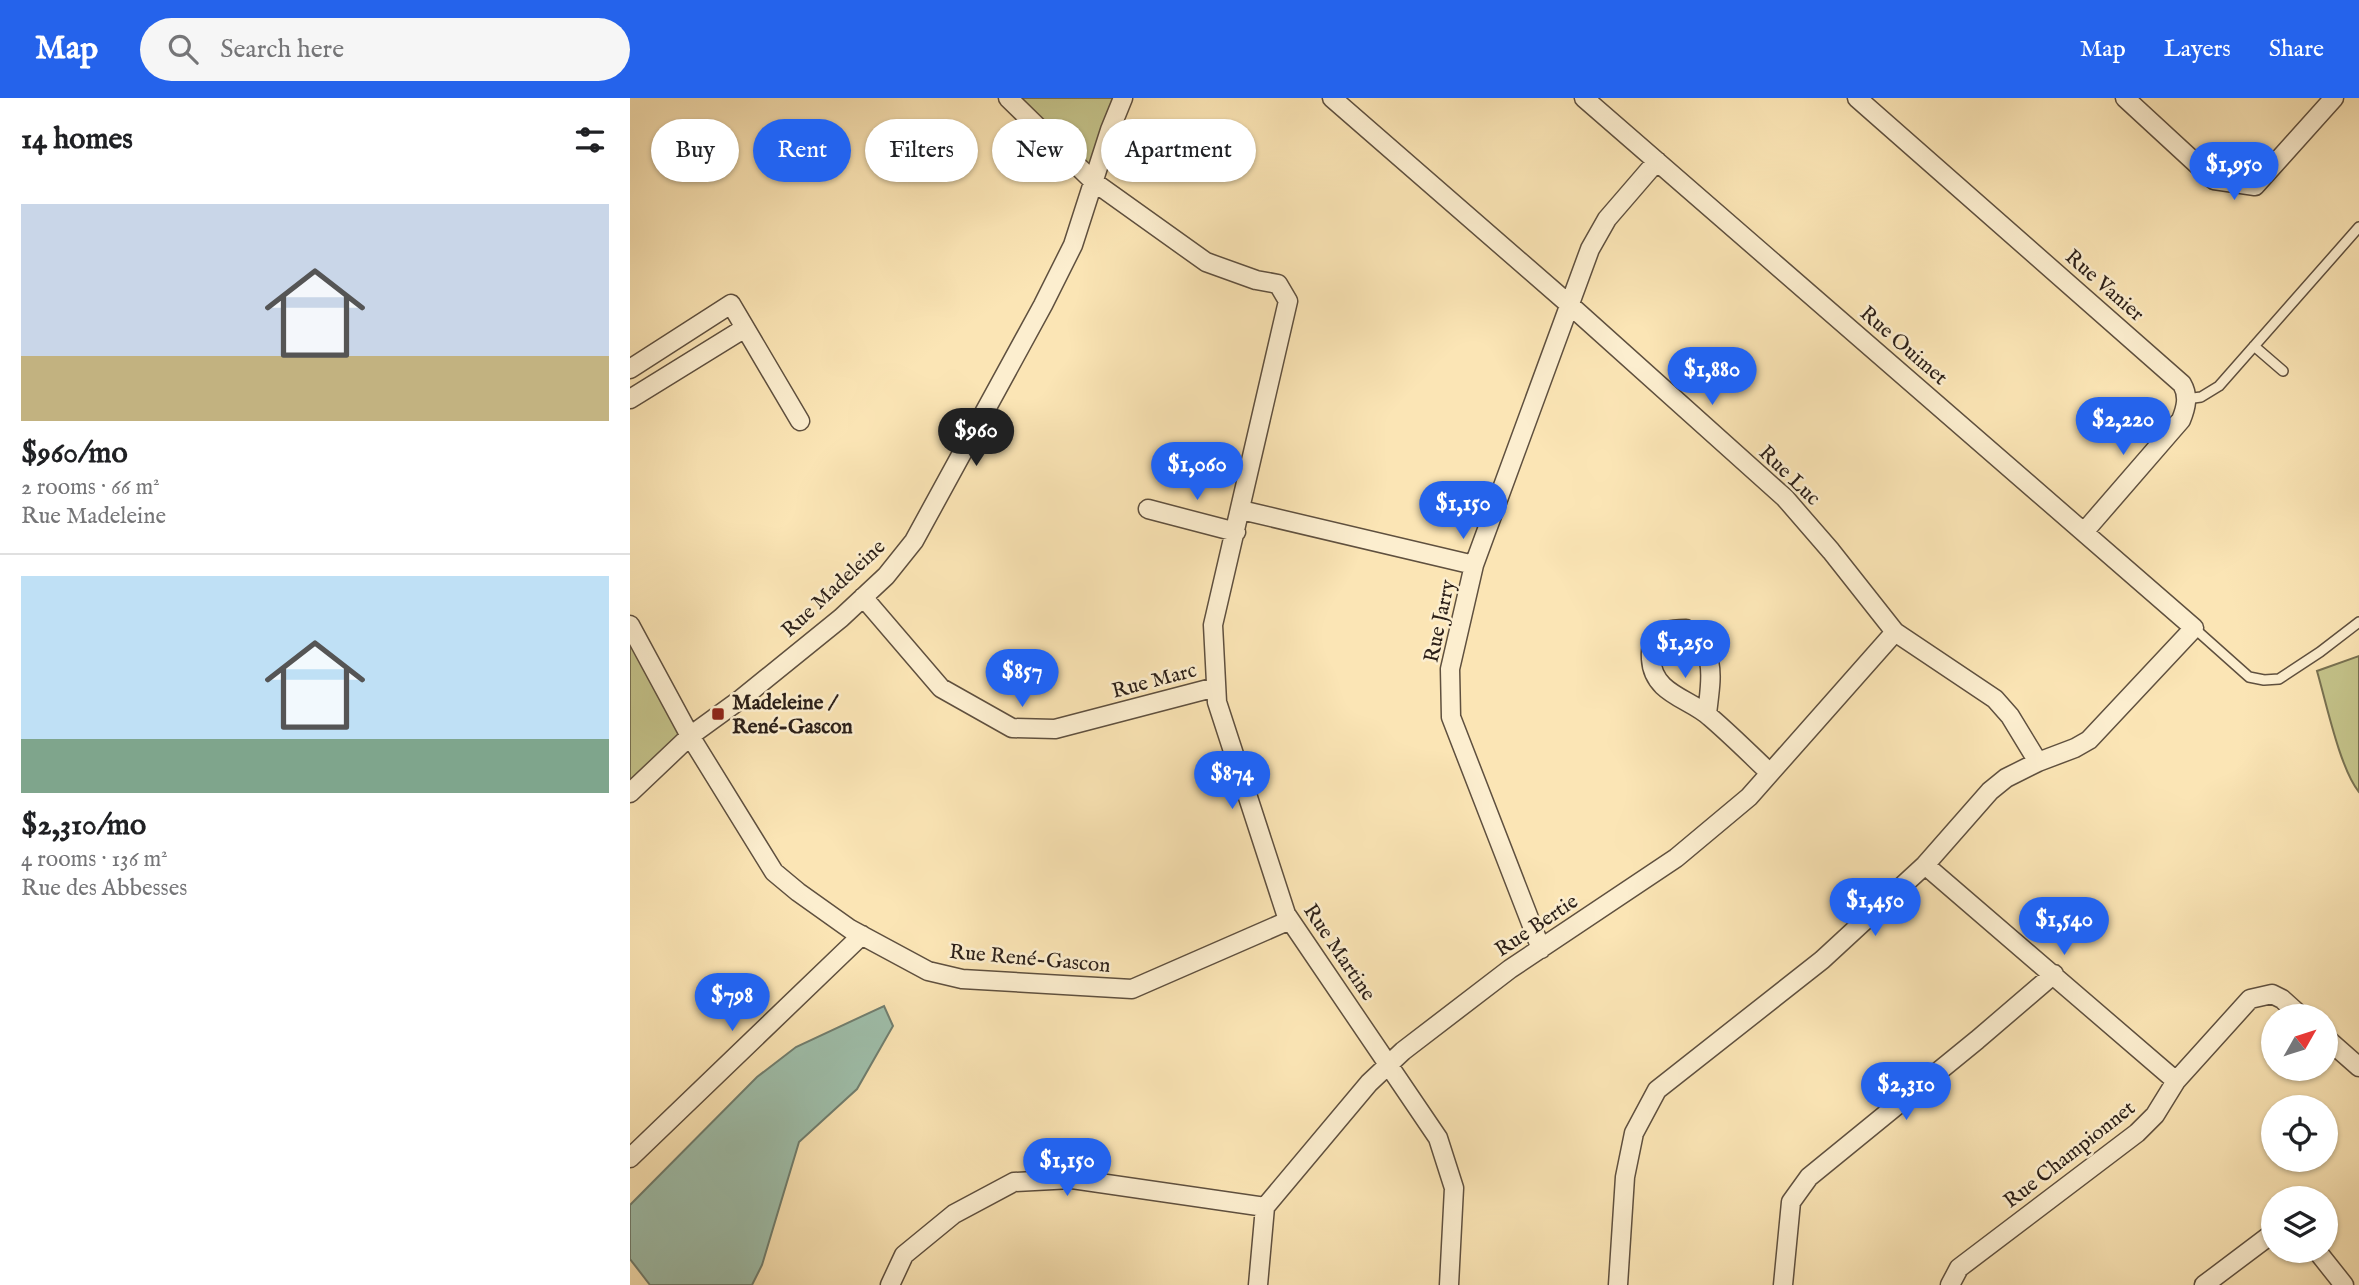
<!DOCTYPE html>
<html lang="en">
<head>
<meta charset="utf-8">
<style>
  body { margin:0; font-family:"IM FELL English",serif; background:#f6f6f6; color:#202124; height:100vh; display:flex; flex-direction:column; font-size:26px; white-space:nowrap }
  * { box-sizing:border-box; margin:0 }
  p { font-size:23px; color:#757577 }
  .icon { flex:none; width:38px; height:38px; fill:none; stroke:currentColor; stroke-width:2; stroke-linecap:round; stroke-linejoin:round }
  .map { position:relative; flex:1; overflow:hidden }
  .panel { display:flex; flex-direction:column; background:#fff; width:630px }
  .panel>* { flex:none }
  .hud { position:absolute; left:21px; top:21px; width:665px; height:63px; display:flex; gap:14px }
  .needle { width:46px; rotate:51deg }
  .tools { position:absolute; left:1631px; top:906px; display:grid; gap:14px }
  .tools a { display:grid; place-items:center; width:77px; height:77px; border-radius:50%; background:#fff; box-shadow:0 2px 5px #0004; font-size:35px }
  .price { position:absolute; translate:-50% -60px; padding:0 16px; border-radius:24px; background:#2563eb; color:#fff; font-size:23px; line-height:46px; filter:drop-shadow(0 2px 4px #0008) }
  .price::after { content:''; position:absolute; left:50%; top:42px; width:21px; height:16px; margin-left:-10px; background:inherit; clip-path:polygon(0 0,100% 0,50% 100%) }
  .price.active { background:#222; color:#fff }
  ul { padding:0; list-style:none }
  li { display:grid; align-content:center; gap:14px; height:371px; padding:0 21px }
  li+li { border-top:2px solid #e0e0e0 }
  li span { display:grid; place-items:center; height:217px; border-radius:0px; color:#555 }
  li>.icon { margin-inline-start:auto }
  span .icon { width:126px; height:126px; fill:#fffc; stroke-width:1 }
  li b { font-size:30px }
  h2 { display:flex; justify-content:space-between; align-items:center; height:84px; padding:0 21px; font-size:30px }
  .tag { padding:0 24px; border-radius:32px; background:#fff; box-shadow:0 2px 5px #0004; font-size:24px; line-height:63px }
  .tag.active { background:#2563eb; color:#fff }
  header { display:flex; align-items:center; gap:42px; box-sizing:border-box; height:98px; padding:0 35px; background:#2563eb; color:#fff }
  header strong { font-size:33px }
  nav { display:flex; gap:38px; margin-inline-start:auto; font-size:24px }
  .search { width:490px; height:63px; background:#f6f6f6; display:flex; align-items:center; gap:18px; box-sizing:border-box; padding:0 24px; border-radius:38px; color:#757577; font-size:26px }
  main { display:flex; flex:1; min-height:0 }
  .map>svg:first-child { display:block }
  .green { fill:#c4c38a; stroke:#787151; stroke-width:2 }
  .water { fill:#9fbfab; stroke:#717f70; stroke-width:2 }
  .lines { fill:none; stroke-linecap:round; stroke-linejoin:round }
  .lane-casing { stroke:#5f503f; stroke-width:12 }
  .street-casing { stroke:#5f503f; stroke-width:21 }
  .lane { stroke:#fceecf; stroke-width:9 }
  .street { stroke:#fceecf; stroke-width:18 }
  .poi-dot { fill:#8f2418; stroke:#fceecf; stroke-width:2.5 }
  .labels { text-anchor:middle; stroke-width:5; stroke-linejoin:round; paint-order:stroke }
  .street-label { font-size:21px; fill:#2b1f18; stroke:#fceecf }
  .poi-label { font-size:21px; font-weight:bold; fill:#2b1f18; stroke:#fceecf; text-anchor:start }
</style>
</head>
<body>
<header>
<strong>Map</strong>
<div class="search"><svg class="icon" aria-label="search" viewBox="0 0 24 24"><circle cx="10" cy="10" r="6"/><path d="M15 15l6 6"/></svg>Search here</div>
<nav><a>Map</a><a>Layers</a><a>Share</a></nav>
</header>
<main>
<section class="panel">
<h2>14 homes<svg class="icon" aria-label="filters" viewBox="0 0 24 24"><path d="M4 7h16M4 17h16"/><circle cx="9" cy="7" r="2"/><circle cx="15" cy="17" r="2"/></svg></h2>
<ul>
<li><span style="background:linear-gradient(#c9d6e8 70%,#c2b280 0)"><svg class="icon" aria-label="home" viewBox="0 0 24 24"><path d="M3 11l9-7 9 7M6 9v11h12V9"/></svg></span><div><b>$960/mo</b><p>2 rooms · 66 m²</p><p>Rue Madeleine</p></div></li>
<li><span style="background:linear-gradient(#bfe0f5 75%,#7fa58c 0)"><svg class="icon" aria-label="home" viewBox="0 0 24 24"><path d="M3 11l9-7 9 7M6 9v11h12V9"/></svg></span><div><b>$2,310/mo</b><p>4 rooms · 136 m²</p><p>Rue des Abbesses</p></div></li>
</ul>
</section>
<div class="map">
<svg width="1729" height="1187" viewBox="0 0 1729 1187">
  <rect width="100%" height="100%" fill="#fbe5b5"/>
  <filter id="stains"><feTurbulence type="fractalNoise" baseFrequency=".00286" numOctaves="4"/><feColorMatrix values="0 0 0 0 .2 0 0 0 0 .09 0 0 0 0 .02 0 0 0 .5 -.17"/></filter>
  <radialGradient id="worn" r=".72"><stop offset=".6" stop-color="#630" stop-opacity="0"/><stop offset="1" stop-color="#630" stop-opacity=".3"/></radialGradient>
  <path class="green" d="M387 0H489L465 82Z
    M0 539 52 636 0 684Z
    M1729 558V694C1710 671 1696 604 1687 573Z"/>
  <path class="water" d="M254 908 263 928 227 991 169 1044 132 1167 122 1187H20L0 1161V1107L127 979 166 949Z"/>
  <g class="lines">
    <defs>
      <path id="lane" d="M1624 248 1653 273
        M1556 301 1571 299 1589 288 1729 129
        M1564 530 1619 579 1634 582 1649 581 1690 554 1729 524"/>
      <path id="street" d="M378 0 464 84 576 164 626 182 648 186 658 203 583 527 587 604 656 816 808 1040 824 1090 819 1187
        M702 0 941 208 1155 400 1201 453 1265 534 1365 601 1380 618 1408 664
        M954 0 1564 530 1459 642 1445 650 1408 664 1376 680 1360 693 1295 767 1192 862 1027 992 1004 1035 995 1079 988 1187
        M1227 0 1552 286C1559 298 1556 310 1551 322L1454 434
        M1495 0 1584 82 1625 88 1704 0
        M0 271 101 206 170 323
        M0 301 115 230
        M518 411 606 434
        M611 412 844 467
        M233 499 311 590 382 630 425 631 586 589
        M0 527 60 638 144 774 168 794 220 831 298 873 332 881 502 891 660 822
        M1077 616C1081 579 1088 556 1056 531 1041 531 1031 532 1023 545 1020 551 1021 555 1021 561 1023 596 1059 600 1080 619 1101 637 1120 656 1140 675
        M0 695 60 638 111 601 211 520 256 478 284 443 413 207 443 147 480 32 493 0
        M1295 767 1546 983
        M911 851 821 619 820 571 844 467 960 151 977 121 1027 63
        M1696 940 1729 969
        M0 1060 232 837
        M1687 1153 1714 1187
        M260 1187 274 1157 324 1116 384 1084 442 1081 635 1109
        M628 1187 635 1109 739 985 773 953 880 871 1046 760 1119 699 1265 534
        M1153 1187 1161 1104 1179 1079 1347 942 1424 876
        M1320 1187 1329 1170 1507 1035 1525 1017 1546 983 1620 901 1642 896 1652 901 1672 919
        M1574 1187 1643 1135"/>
    </defs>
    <use href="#lane" class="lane-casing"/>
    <use href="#street" class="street-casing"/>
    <use href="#lane" class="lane"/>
    <use href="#street" class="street"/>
  </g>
  <rect class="poi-dot" x="81" y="609" width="14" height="14" rx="3.5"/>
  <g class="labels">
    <g class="street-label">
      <text transform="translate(1475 187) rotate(41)" y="7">Rue Vanier</text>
      <text transform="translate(1274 247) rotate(41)" y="7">Rue Ouimet</text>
      <text transform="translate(1160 377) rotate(44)" y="7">Rue Luc</text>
      <text transform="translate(203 490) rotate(-43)" y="7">Rue Madeleine</text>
      <text transform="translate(809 523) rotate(-78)" y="7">Rue Jarry</text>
      <text transform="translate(524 582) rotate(-15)" y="7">Rue Marc</text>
      <text transform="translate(906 827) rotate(-34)" y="7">Rue Bertie</text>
      <text transform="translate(710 854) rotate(56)" y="7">Rue Martine</text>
      <text transform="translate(400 860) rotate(5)" y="7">Rue René-Gascon</text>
      <text transform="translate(1439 1056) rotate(-38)" y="7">Rue Championnet</text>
    </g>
    <g class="poi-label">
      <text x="102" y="611">Madeleine /<tspan x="102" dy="24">René-Gascon</tspan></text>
    </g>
  </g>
  <rect width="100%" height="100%" filter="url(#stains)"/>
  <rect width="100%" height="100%" fill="url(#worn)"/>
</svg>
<div class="tools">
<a><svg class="needle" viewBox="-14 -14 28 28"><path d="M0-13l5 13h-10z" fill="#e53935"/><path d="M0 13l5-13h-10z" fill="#757577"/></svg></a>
<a><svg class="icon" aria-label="locate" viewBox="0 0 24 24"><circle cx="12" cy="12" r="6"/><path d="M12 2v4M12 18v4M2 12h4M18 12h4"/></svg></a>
<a><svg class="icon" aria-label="layers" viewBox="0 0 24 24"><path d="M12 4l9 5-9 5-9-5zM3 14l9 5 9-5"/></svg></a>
</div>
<b class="price" style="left:1604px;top:104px">$1,950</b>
<b class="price" style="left:1082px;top:309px">$1,880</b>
<b class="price" style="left:1493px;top:359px">$2,220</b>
<b class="price active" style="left:346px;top:370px">$960</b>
<b class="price" style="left:567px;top:404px">$1,060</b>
<b class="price" style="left:833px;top:443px">$1,150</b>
<b class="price" style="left:1055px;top:582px">$1,250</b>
<b class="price" style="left:392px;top:611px">$857</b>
<b class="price" style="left:602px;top:713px">$874</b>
<b class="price" style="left:1245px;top:840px">$1,450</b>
<b class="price" style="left:1434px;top:859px">$1,540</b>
<b class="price" style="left:102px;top:935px">$798</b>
<b class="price" style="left:1276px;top:1024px">$2,310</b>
<b class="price" style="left:437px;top:1100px">$1,150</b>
<div class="hud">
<a class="tag">Buy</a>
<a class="tag active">Rent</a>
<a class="tag">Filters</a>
<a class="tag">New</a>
<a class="tag">Apartment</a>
</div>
</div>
</main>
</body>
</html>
